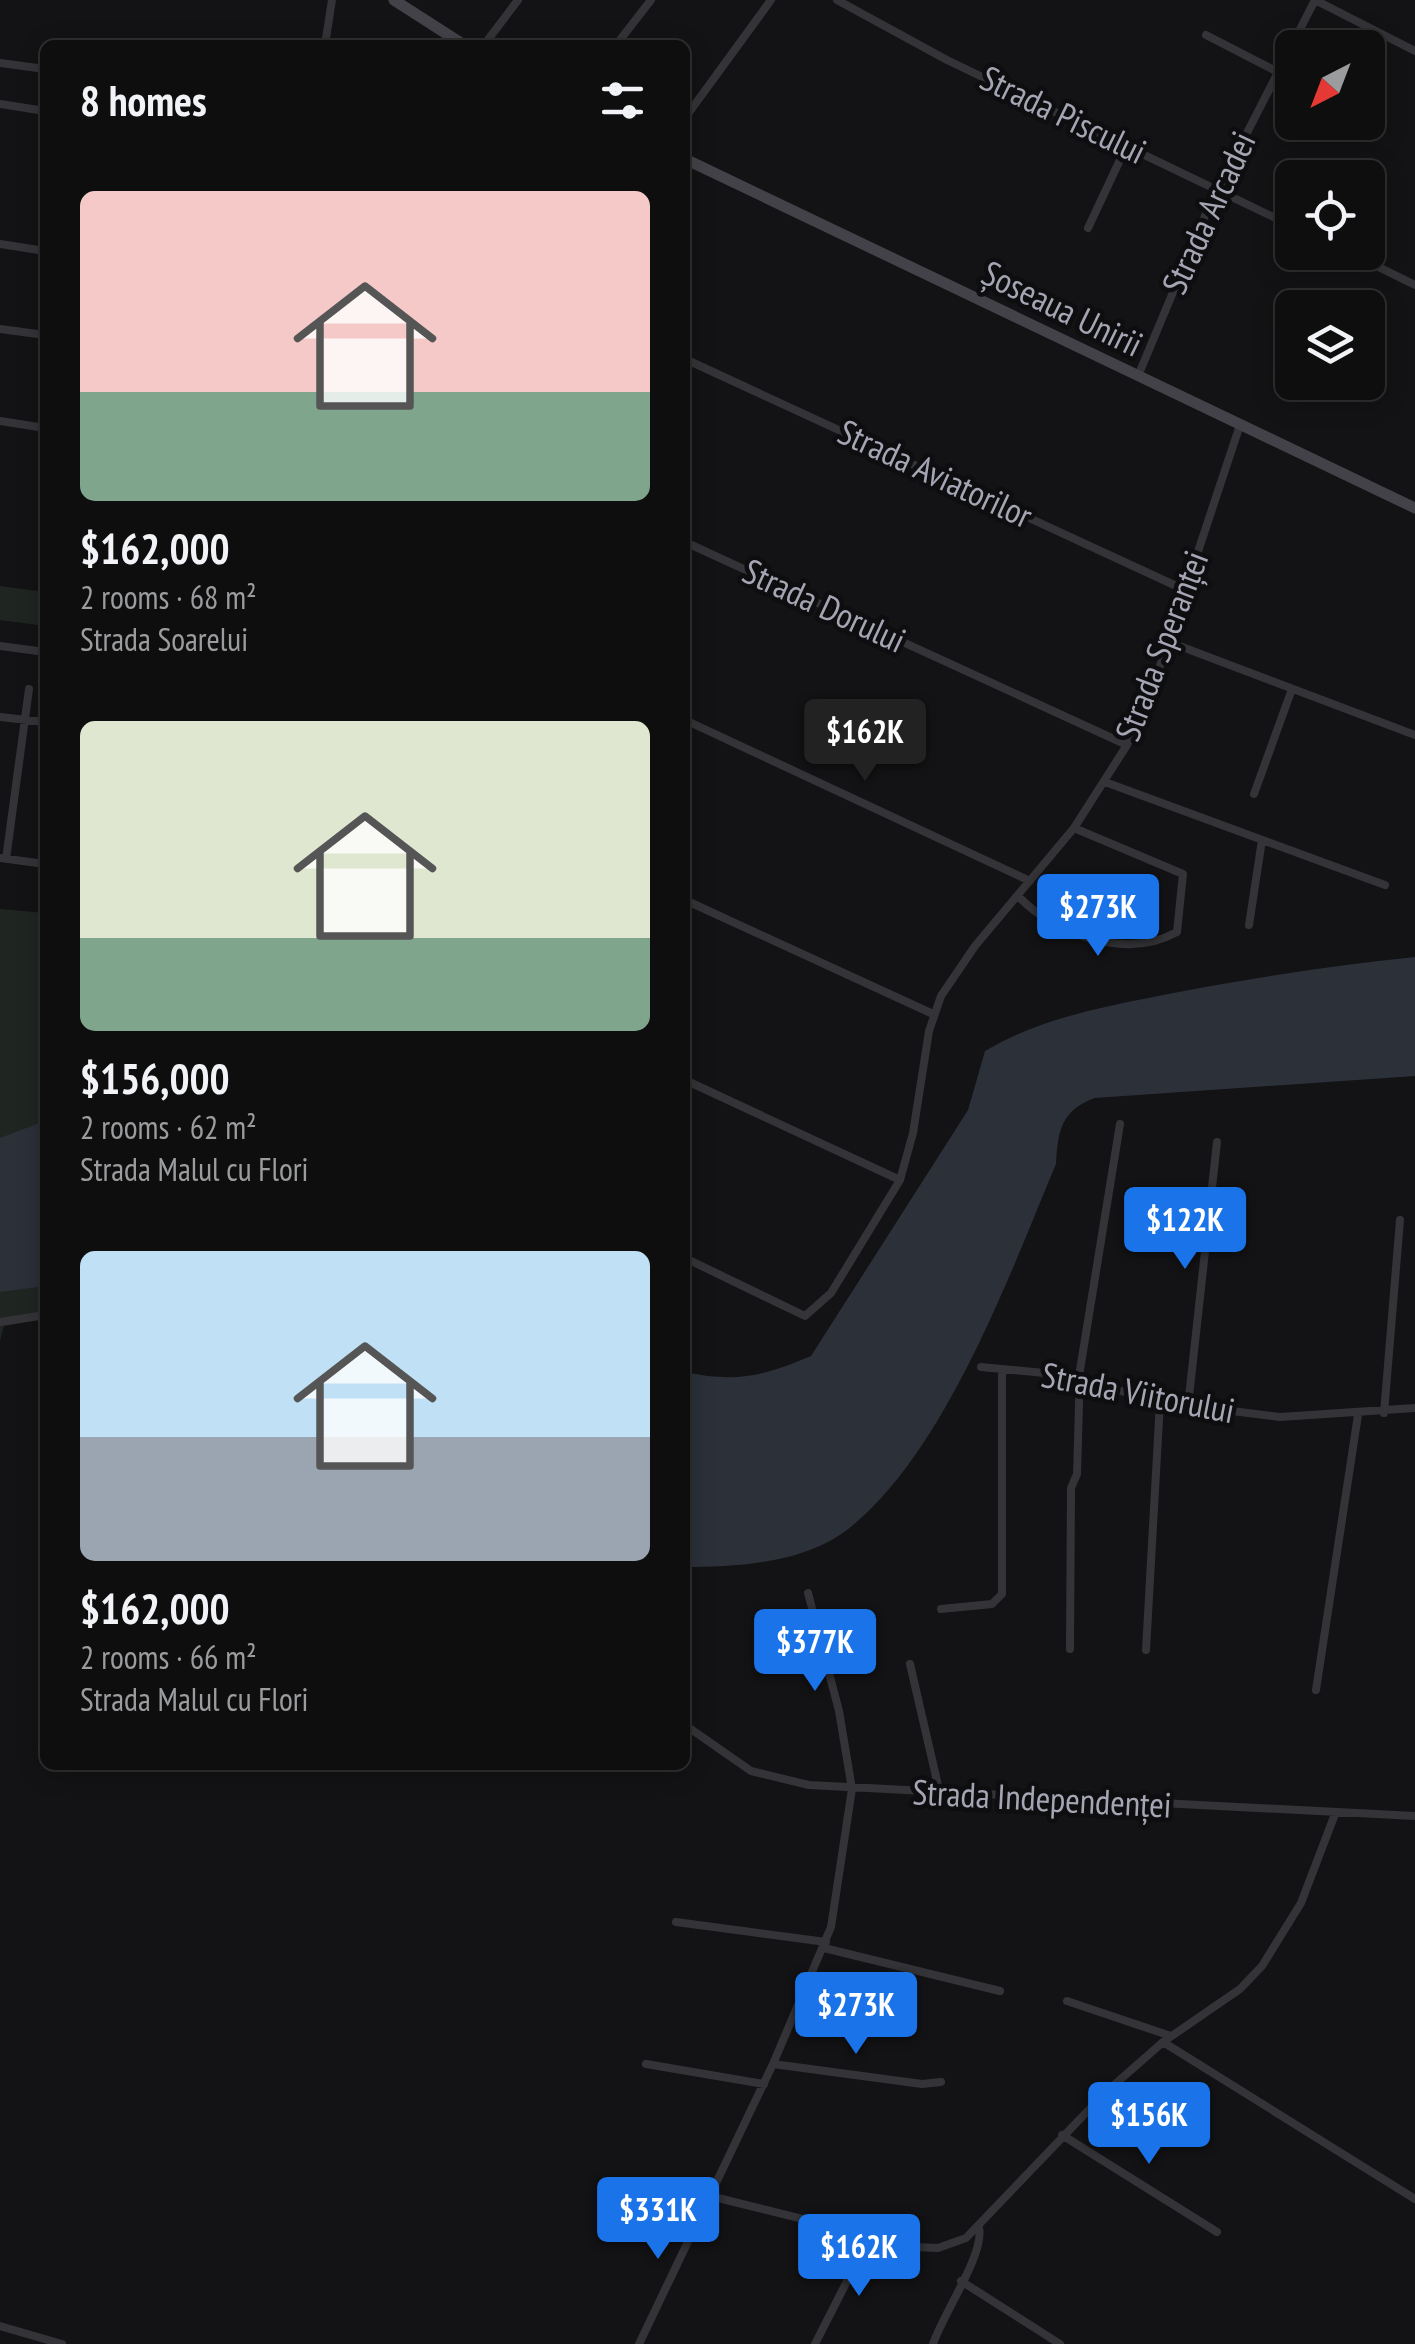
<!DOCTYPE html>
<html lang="en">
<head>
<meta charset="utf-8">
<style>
  body { margin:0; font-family:"PT Sans Narrow",sans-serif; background:#1c1c1d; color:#f1f3f6; height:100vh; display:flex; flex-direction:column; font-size:38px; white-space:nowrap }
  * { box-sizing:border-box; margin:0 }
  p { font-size:32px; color:#9b9c9e }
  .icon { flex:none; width:55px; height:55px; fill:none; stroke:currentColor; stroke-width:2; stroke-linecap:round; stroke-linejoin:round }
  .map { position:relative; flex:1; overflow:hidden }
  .details { position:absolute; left:40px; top:40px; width:650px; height:1730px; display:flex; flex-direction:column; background:#0e0e0f; border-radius:15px; box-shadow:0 5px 25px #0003,0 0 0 2px #2e2e2f }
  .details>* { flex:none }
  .needle { width:65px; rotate:222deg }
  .tools { position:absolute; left:1275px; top:30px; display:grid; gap:20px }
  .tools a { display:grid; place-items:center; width:110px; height:110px; border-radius:15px; background:#0e0e0f; box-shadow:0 5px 25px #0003,0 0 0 2px #2e2e2f; font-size:50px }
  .price { position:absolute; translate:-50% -85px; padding:0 22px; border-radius:10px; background:#1a73e8; color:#fff; font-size:32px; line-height:65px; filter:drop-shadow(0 2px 5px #0008) }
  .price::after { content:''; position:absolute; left:50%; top:60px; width:30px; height:22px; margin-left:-15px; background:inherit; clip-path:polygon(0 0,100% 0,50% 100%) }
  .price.selected { background:#222; color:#fff }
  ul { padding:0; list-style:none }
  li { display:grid; align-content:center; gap:20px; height:530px; padding:0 40px }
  li span { display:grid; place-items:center; height:310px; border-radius:15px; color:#555 }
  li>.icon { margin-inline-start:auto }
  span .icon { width:180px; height:180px; fill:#fffc; stroke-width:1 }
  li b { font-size:42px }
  h2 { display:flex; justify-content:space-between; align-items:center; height:120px; padding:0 40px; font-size:42px }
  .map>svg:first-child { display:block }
  .green { fill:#1f2621 }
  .water { fill:#2b3039 }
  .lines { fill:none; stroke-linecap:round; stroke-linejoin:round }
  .street { stroke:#343438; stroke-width:8 }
  .secondary { stroke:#424248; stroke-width:11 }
  .labels { text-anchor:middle; stroke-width:9; stroke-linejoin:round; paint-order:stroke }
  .street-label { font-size:35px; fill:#a5a6b3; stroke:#0e0d0f }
</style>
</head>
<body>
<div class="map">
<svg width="1415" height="2344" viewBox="0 0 1415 2344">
  <rect width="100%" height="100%" fill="#131214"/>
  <path class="green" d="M0 586 45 592V626L0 620Z
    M0 909 45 913V1319L4 1326 0 1341Z"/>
  <path class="water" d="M1415 957V1076L1095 1098C1061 1110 1058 1131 1056 1164 1010 1274 946 1449 852 1526 808 1563 739 1567 685 1567V1372C737 1383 763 1376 811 1356L968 1110 985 1051C1039 1019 1098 1008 1158 996 1244 979 1328 966 1415 957Z
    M45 1121V1286L0 1292V1138Z"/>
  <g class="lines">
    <path class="street" d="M837 0 947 60 1292 226
      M1315 0 1415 51
      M1206 35 1278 72
      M325 45 332 0
      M484 45 518 0
      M616 45 651 0
      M0 63 45 69
      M0 104 45 111
      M685 118 771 0
      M1088 228 1127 145
      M0 244 45 251
      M1348 252 1415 285
      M0 329 45 335
      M685 359 1185 590
      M1138 376 1207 211 1315 0
      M0 421 45 428
      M685 542 1127 745
      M1169 642 1415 735
      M0 646 45 652
      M0 717 45 722
      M685 720 1030 881
      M1105 782 1385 885
      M1254 794 1292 689
      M0 858 45 864
      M6 859 29 689
      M1018 896C1055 935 1126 960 1177 932L1183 874 1074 828
      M685 900 933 1014
      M1249 925 1262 840
      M685 1080 900 1180
      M685 1258 805 1316 831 1293 900 1180 913 1133 929 1031 941 996 975 946 1074 828 1127 745 1151 693 1240 425
      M0 1322 45 1315
      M981 1367 1065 1375 1160 1402 1280 1417 1415 1408
      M1188 1406 1217 1142
      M1384 1413 1400 1220
      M941 1609 992 1604 1002 1594V1371
      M1070 1649 1071 1488 1077 1474 1080 1370 1120 1124
      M1146 1650 1160 1402
      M910 1664 940 1794
      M1316 1690 1358 1415
      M685 1725 751 1771 809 1785 1415 1816
      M676 1922 826 1942
      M824 1948 1000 1991
      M1067 2001 1171 2036
      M1163 2042 1415 2199
      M646 2064 764 2084
      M773 2064 922 2084 941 2082
      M1062 2135 1217 2232
      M710 2196 916 2247 938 2248 966 2238 1105 2093 1163 2042 1240 1989 1262 1966 1301 1903 1335 1814
      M961 2281 1060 2344
      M0 2326 62 2344
      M639 2344 773 2064 831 1927 852 1789 839 1711 808 1593
      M815 2344 870 2236
      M933 2344C943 2314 985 2253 979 2228"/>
    <path class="secondary" d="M394 0 464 45
      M685 159 1415 508"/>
  </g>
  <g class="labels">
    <g class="street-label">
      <text transform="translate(1063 115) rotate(26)" y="12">Strada Piscului</text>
      <text transform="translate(1209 213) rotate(-65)" y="12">Strada Arcadei</text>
      <text transform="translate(1062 309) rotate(26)" y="12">Șoseaua Unirii</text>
      <text transform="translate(935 474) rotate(25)" y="12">Strada Aviatorilor</text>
      <text transform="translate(824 606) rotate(25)" y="12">Strada Dorului</text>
      <text transform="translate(1162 646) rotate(-69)" y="12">Strada Speranței</text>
      <text transform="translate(1138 1393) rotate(11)" y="12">Strada Viitorului</text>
      <text transform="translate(1042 1799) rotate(3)" y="12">Strada Independenței</text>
    </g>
  </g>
</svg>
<div class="tools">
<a><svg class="needle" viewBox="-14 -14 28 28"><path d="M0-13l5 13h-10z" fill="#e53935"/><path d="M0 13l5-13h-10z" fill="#9b9c9e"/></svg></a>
<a><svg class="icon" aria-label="locate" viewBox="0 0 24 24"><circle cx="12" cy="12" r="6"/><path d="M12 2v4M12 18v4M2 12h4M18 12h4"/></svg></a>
<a><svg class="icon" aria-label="layers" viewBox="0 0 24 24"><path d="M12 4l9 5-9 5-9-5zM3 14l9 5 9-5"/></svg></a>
</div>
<b class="price selected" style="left:865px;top:784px">$162K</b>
<b class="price" style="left:1098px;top:959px">$273K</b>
<b class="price" style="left:1185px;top:1272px">$122K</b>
<b class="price" style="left:815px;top:1694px">$377K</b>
<b class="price" style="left:856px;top:2057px">$273K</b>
<b class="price" style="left:1149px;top:2167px">$156K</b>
<b class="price" style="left:658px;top:2262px">$331K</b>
<b class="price" style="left:859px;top:2299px">$162K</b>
<section class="details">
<h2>8 homes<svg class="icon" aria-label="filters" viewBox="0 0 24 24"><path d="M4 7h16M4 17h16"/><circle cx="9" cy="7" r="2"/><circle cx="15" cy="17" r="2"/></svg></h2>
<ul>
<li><span style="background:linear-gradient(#f6c9c9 65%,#7fa58c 0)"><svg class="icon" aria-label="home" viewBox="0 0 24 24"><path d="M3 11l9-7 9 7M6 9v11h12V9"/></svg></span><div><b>$162,000</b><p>2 rooms · 68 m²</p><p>Strada Soarelui</p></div></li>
<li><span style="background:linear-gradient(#dfe7d0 70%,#7fa58c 0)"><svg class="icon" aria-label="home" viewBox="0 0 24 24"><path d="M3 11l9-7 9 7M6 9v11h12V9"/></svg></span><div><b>$156,000</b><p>2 rooms · 62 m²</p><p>Strada Malul cu Flori</p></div></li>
<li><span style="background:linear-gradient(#bfe0f5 60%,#9aa5b1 0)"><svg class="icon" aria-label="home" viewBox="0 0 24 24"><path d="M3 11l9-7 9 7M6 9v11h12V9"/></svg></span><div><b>$162,000</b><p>2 rooms · 66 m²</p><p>Strada Malul cu Flori</p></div></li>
</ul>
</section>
</div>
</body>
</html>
